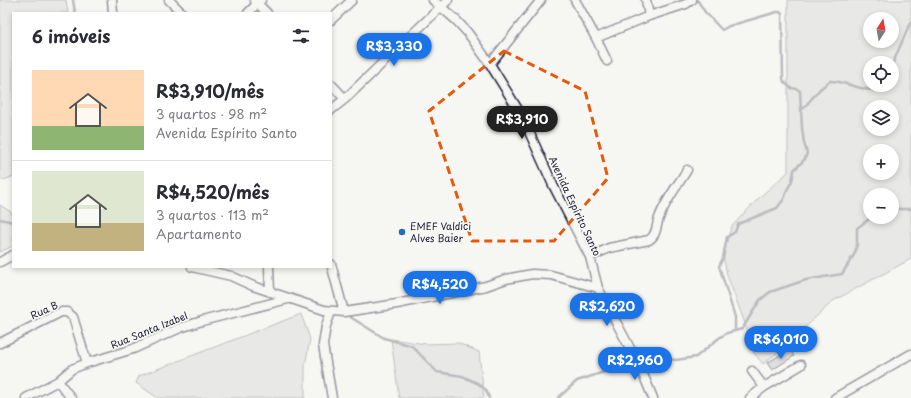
<!DOCTYPE html>
<html lang="pt">
<head>
<meta charset="utf-8">
<style>
  body { margin:0; font-family:"Playpen Sans",sans-serif; background:#f7f7f7; color:#2b2b33; height:100vh; display:flex; flex-direction:column; font-size:15px; white-space:nowrap }
  * { box-sizing:border-box; margin:0 }
  p { font-size:13px; color:#7c7c81 }
  .icon { flex:none; width:22px; height:22px; fill:none; stroke:currentColor; stroke-width:2; stroke-linecap:round; stroke-linejoin:round }
  .map { position:relative; flex:1; overflow:hidden }
  .sheet { position:absolute; left:12px; top:12px; width:320px; height:256px; display:flex; flex-direction:column; background:#fff; border-radius:0px; box-shadow:0 2px 6px #0003 }
  .sheet>* { flex:none }
  .needle { width:26px; rotate:11deg }
  .buttons { position:absolute; left:863px; top:12px; display:grid; gap:8px }
  .buttons a { display:grid; place-items:center; width:36px; height:36px; border-radius:50%; background:#fff; box-shadow:0 2px 6px #0003; font-size:20px }
  .price { position:absolute; translate:-50% -34px; padding:0 9px; border-radius:14px; background:#1a73e8; color:#fff; font-size:13px; line-height:26px; filter:drop-shadow(0 1px 2px #0008) }
  .price::after { content:''; position:absolute; left:50%; top:24px; width:12px; height:9px; margin-left:-6px; background:inherit; clip-path:polygon(0 0,100% 0,50% 100%) }
  .price.current { background:#222; color:#fff }
  ul { padding:0; list-style:none }
  li { display:flex; align-items:center; gap:12px; height:100px; padding:0 20px }
  li+li { border-top:1px solid #e1e1e2 }
  li span { display:grid; place-items:center; flex:none; width:112px; height:80px; border-radius:0px; color:#555 }
  li>.icon { margin-inline-start:auto }
  span .icon { width:48px; height:48px; fill:#fffc; stroke-width:1 }
  li b { font-size:17px }
  h2 { display:flex; justify-content:space-between; align-items:center; height:48px; padding:0 20px; font-size:17px }
  .map>svg:first-child { display:block }
  .green { fill:#d7d7d7; stroke:#7c7c89; fill-rule:evenodd }
  .lines { fill:none; stroke-linecap:round; stroke-linejoin:round }
  .stream { stroke:#757583; stroke-width:2.5 }
  .building { fill:#c2c2c4; stroke:#22223b }
  .minor-casing { stroke:#22223b; stroke-width:11 }
  .minor { stroke:#f6f6f2; stroke-width:8 }
  .marked { fill:none; stroke:#e8590c; stroke-width:3; stroke-dasharray:8 5; stroke-linejoin:round }
  .poi-dot { fill:#1f6fb2; stroke:#f6f6f2; stroke-width:1.5 }
  .labels { text-anchor:middle; stroke-width:3.5; stroke-linejoin:round; paint-order:stroke }
  .street-label { font-size:10px; fill:#22223b; stroke:#f6f6f2 }
  .poi-label { font-size:10px; fill:#22223b; stroke:#f6f6f2; text-anchor:start }
</style>
</head>
<body>
<div class="map">
<svg width="911" height="398" viewBox="0 0 911 398">
  <rect width="100%" height="100%" fill="#f6f6f2"/>
  <filter id="ink" filterUnits="userSpaceOnUse"><feTurbulence type="fractalNoise" baseFrequency=".025" numOctaves="2"/><feDisplacementMap in="SourceGraphic" scale="8" xChannelSelector="R" yChannelSelector="G"/><feConvolveMatrix kernelMatrix="1 2 1 2 8 2 1 2 1" color-interpolation-filters="sRGB"/></filter>
  <g filter="url(#ink)">
    <path class="green" d="M0 0H66L68 13H13V177L0 181Z
      M788 0H911V259L833 301 782 349 763 364 753 352 744 321 727 275 723 255 725 244 732 226 761 196 788 172ZM870 19H892V41H870ZM870 63H892V85H870ZM870 107H892V129H870ZM870 151H892V173H870ZM870 195H892V217H870Z
      M0 205 11 212 13 217V246L0 252Z
      M301 314 310 339 305 366V398H158L136 383 139 376Z
      M391 339 426 344 458 343 479 352 484 398H399Z"/>
    <g class="lines">
      <path class="stream" d="M73 0 75 13
        M698 1 705 12 722 30 729 26 777 12H780L782 14 783 78 784 82 791 88 797 89 800 91 802 128 804 143 807 153 805 159 794 170 792 181 787 190 784 199 777 208 738 224 735 232 727 237 723 258 719 266 735 317V331
        M892 65 911 21
        M801 111 820 89 830 81C846 80 872 98 883 85
        M892 209H911
        M0 219 13 222
        M347 315 384 338 412 346 437 372 462 376 479 384 486 390 489 398
        M644 357 676 360 696 357 719 338 727 333 742 329 760 300 770 292 806 280 842 274 855 253 857 244V228L872 217
        M558 398 577 381 607 371 624 357"/>
    </g>
    <path class="building" d="M790 349 794 356 772 370 767 363Z"/>
    <g class="lines">
      <defs>
        <path id="minor" d="M112 0 113 13
          M169 0 182 13
          M433 0 456 20 468 33 490 64 522 116 553 185 590 257 598 288 640 367 653 398
          M575 0 596 38 607 61
          M646 0 649 16
          M255 1 267 13
          M248 13 261 0
          M331 20 352 0
          M596 38 649 16 686 4 692 0
          M490 64 541 0
          M331 84 345 99
          M331 110 345 99 448 0
          M590 257 609 248 649 240C657 235 656 226 659 218 665 201 678 185 687 170
          M0 262 13 255
          M331 264 344 312
          M192 267 231 276 253 286 324 310 344 312 397 304 486 286 506 279 532 274 551 275 598 288
          M269 267 270 292
          M331 312 326 326 323 345 332 398
          M0 343 61 312H67L73 317 87 363
          M752 371 764 387
          M58 381 71 398
          M26 398 58 381 72 369 87 363 133 349 180 328 202 321 288 299
          M750 398 764 387 801 365
          M835 398 911 354"/>
      </defs>
      <use href="#minor" class="minor-casing"/>
      <use href="#minor" class="minor"/>
    </g>
  </g>
  <path d="M0 0H911V398H0ZM504 51 585 91 608 178 554 241H472L429 111Z" fill="#f6f6f2" fill-opacity=".55" fill-rule="evenodd"/>
  <path class="marked" d="M504 51 585 91 608 178 554 241H472L429 111Z"/>
  <circle class="poi-dot" cx="402" cy="232" r="4"/>
  <g class="labels">
    <g class="street-label">
      <text transform="translate(575 206) rotate(65)" y="4">Avenida Espírito Santo</text>
      <text transform="translate(44 310) rotate(-24)" y="4">Rua B</text>
      <text transform="translate(149 330) rotate(-22)" y="4">Rua Santa Izabel</text>
    </g>
    <g class="poi-label">
      <text x="410" y="230">EMEF Valdici<tspan x="410" dy="12">Alves Baier</tspan></text>
    </g>
  </g>
</svg>
<div class="buttons">
<a><svg class="needle" viewBox="-14 -14 28 28"><path d="M0-13l5 13h-10z" fill="#e53935"/><path d="M0 13l5-13h-10z" fill="#7c7c81"/></svg></a>
<a><svg class="icon" aria-label="locate" viewBox="0 0 24 24"><circle cx="12" cy="12" r="6"/><path d="M12 2v4M12 18v4M2 12h4M18 12h4"/></svg></a>
<a><svg class="icon" aria-label="layers" viewBox="0 0 24 24"><path d="M12 4l9 5-9 5-9-5zM3 14l9 5 9-5"/></svg></a>
<a>+</a>
<a>−</a>
</div>
<b class="price" style="left:394px;top:67px">R$3,330</b>
<b class="price current" style="left:522px;top:140px">R$3,910</b>
<b class="price" style="left:440px;top:305px">R$4,520</b>
<b class="price" style="left:607px;top:327px">R$2,620</b>
<b class="price" style="left:781px;top:360px">R$6,010</b>
<b class="price" style="left:635px;top:381px">R$2,960</b>
<section class="sheet">
<h2>6 imóveis<svg class="icon" aria-label="filters" viewBox="0 0 24 24"><path d="M4 7h16M4 17h16"/><circle cx="9" cy="7" r="2"/><circle cx="15" cy="17" r="2"/></svg></h2>
<ul>
<li><span style="background:linear-gradient(#ffd9b3 70%,#8fb573 0)"><svg class="icon" aria-label="home" viewBox="0 0 24 24"><path d="M3 11l9-7 9 7M6 9v11h12V9"/></svg></span><div><b>R$3,910/mês</b><p>3 quartos · 98 m²</p><p>Avenida Espírito Santo</p></div></li>
<li><span style="background:linear-gradient(#dfe7d0 65%,#c2b280 0)"><svg class="icon" aria-label="home" viewBox="0 0 24 24"><path d="M3 11l9-7 9 7M6 9v11h12V9"/></svg></span><div><b>R$4,520/mês</b><p>3 quartos · 113 m²</p><p>Apartamento</p></div></li>
</ul>
</section>
</div>
</body>
</html>
